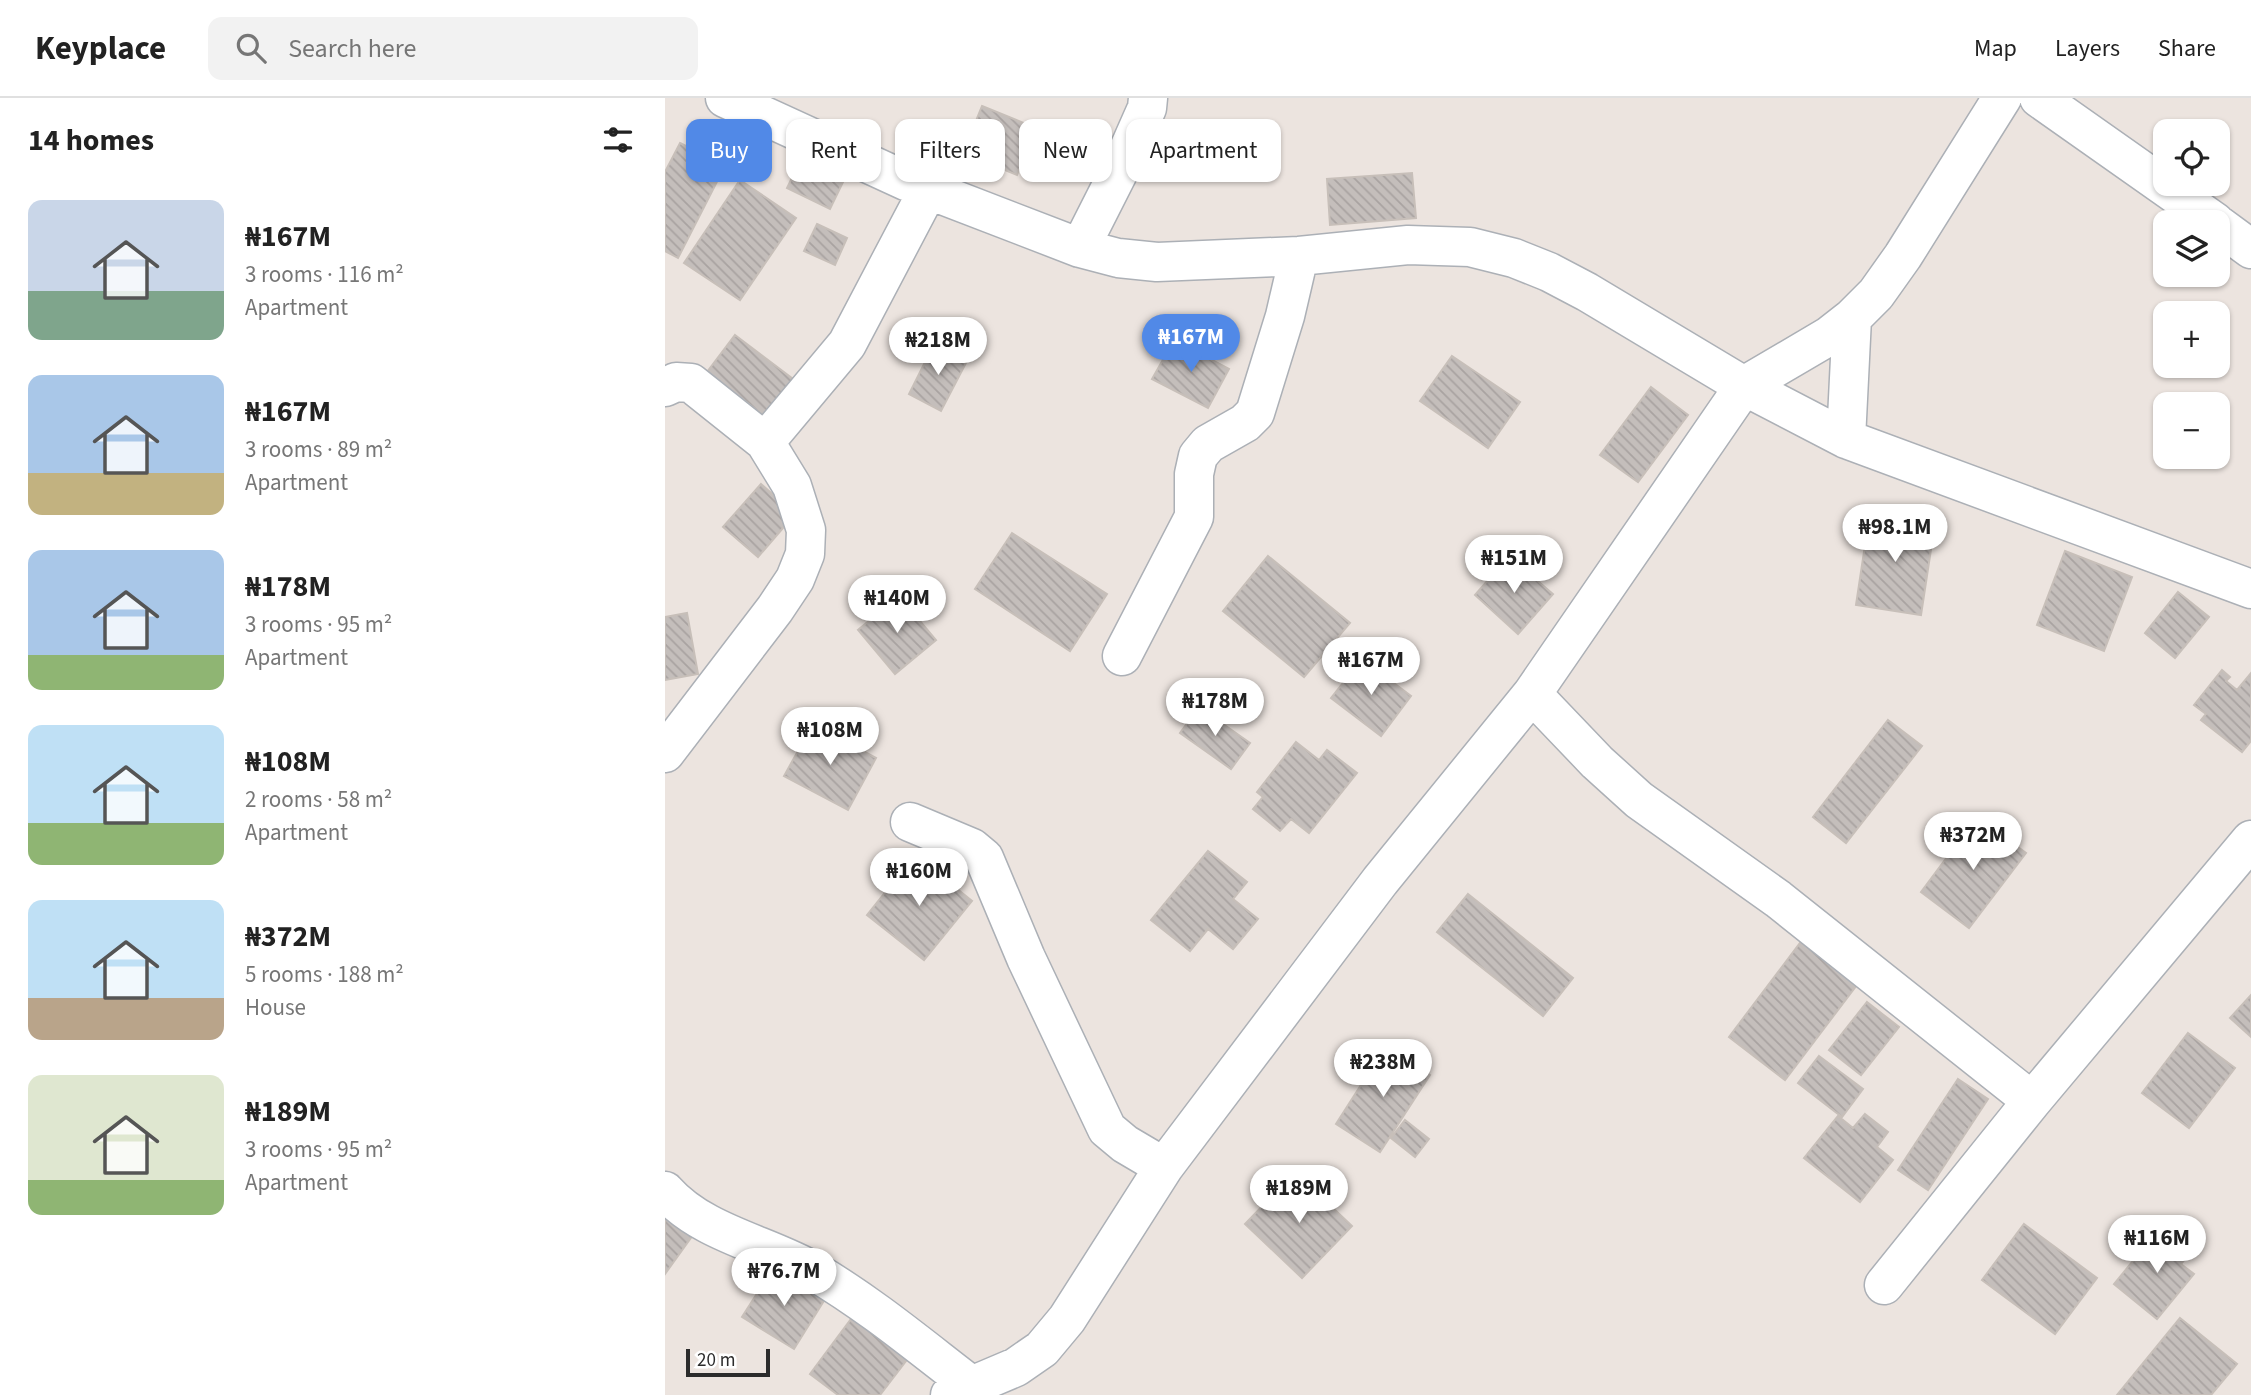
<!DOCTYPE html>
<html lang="en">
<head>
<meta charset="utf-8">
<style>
  body { margin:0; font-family:"Source Sans 3",sans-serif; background:#f2f2f2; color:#222; height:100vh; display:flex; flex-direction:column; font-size:26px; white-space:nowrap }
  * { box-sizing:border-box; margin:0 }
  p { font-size:23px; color:#767676 }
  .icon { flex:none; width:38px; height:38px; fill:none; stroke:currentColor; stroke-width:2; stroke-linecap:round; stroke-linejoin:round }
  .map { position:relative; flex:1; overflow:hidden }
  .sheet { display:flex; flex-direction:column; background:#fff; width:665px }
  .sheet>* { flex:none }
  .top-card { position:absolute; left:21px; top:21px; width:665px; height:63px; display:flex; gap:14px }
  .fabs { position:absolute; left:1488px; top:21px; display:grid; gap:14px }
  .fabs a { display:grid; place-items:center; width:77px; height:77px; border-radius:14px; background:#fff; box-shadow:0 2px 5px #0004; font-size:35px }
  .scale { position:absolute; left:21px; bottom:18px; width:84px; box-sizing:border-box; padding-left:7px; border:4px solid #2b2b2b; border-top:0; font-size:19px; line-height:24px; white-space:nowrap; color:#2b2b2b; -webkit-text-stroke:5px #fff; paint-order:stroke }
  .price { position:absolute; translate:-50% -60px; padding:0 16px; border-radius:24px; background:#fff; color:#222; font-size:23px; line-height:46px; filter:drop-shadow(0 2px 4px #0008) }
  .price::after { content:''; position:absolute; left:50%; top:42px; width:21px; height:16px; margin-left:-10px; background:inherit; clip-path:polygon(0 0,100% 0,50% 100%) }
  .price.current { background:#5189e7; color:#fff }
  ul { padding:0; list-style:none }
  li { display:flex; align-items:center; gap:21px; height:175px; padding:0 28px }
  li span { display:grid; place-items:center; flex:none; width:196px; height:140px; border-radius:14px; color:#555 }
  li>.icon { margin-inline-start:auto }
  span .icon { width:84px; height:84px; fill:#fffc; stroke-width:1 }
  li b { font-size:30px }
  h2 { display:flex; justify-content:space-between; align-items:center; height:84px; padding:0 28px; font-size:30px }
  .pill { padding:0 24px; border-radius:14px; background:#fff; box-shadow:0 2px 5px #0004; font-size:24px; line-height:63px }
  .pill.current { background:#5189e7; color:#fff }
  header { display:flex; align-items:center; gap:42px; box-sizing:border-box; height:98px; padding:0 35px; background:#fff; border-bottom:2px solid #e0e0e0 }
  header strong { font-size:33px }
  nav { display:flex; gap:38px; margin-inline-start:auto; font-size:24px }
  .search { width:490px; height:63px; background:#f2f2f2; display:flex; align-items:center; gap:18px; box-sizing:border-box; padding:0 24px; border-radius:14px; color:#767676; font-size:26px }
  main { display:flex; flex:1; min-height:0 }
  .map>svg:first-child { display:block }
  .building { fill:url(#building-back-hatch); stroke:#c7bfb9; stroke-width:2 }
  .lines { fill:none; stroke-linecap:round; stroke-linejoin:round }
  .minor-casing { stroke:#acb0b6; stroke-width:41 }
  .minor { stroke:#fff; stroke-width:38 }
</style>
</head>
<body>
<header>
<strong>Keyplace</strong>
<div class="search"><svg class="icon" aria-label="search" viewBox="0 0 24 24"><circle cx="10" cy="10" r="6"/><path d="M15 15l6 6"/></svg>Search here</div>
<nav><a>Map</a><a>Layers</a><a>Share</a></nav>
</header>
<main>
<section class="sheet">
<h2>14 homes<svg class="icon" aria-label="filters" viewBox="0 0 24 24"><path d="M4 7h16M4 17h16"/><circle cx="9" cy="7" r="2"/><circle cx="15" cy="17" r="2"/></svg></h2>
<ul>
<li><span style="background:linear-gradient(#c9d6e8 65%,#7fa58c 0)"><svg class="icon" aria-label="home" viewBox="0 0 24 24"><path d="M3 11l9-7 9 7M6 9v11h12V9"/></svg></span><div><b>₦167M</b><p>3 rooms · 116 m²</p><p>Apartment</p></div></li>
<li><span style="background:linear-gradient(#a9c7e8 70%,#c2b280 0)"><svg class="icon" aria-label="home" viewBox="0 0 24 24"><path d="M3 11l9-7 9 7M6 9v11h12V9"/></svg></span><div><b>₦167M</b><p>3 rooms · 89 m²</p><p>Apartment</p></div></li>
<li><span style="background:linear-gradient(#a9c7e8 75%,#8fb573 0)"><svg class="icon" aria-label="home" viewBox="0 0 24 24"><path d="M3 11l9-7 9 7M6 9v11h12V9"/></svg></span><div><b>₦178M</b><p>3 rooms · 95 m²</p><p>Apartment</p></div></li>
<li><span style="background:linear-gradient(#bfe0f5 70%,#8fb573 0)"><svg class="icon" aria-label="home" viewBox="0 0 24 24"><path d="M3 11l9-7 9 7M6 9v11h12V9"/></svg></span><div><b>₦108M</b><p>2 rooms · 58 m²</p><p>Apartment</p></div></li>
<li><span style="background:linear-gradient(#bfe0f5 70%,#b9a48a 0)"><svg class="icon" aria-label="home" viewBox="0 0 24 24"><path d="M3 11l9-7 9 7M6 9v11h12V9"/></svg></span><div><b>₦372M</b><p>5 rooms · 188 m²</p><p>House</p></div></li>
<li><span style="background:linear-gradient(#dfe7d0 75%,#8fb573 0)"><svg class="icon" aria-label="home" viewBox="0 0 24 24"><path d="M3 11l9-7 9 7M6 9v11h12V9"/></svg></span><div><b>₦189M</b><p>3 rooms · 95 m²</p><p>Apartment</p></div></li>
</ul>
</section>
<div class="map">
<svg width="1586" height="1297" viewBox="0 0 1586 1297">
  <defs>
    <pattern id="building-back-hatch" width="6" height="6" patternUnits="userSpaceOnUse" patternTransform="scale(1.75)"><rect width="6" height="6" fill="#c4bebb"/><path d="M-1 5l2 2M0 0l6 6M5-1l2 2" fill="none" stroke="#a9a3a1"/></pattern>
  </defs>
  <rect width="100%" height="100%" fill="#ece4df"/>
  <path class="building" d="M317 8 371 30 352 77 298 55Z
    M15 45 60 68 13 160 0 153V74Z
    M136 61 179 82 165 111 122 90Z
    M747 75 751 120 665 127 662 81Z
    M75 82 131 120 75 202 19 165Z
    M152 126 182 140 170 167 139 153Z
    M70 237 136 287 107 324 42 274Z
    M509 242 564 271 543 310 487 281Z
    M269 246 302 263 276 313 244 296Z
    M787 258 855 304 823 350 755 303Z
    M986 289 1023 317 973 384 935 357Z
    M96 386 130 416 93 459 58 429Z
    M1205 414 1270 425 1256 517 1191 507Z
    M347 435 442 496 405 553 310 491Z
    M1400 453 1467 479 1439 553 1372 527Z
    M603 458 685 525 639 579 558 513Z
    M844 458 888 496 853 536 810 497Z
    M1513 494 1544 519 1510 560 1480 535Z
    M234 498 271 542 230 576 193 532Z
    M22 515 33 576 0 582V519Z
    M697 561 746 598 716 638 666 600Z
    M1557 572 1565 579 1561 583 1572 592 1586 575V643L1577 654 1536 622 1541 616 1529 607Z
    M534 609 585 645 566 671 515 635Z
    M1223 622 1257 648 1181 745 1148 719Z
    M148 626 211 660 183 712 119 678Z
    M631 644 654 662 662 652 692 675 644 735 626 721 615 733 588 711 598 699 592 694Z
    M1312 719 1361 755 1304 830 1256 794Z
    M543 753 582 784 568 801 593 821 568 851 543 831 525 853 486 822Z
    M250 757 307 803 259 862 202 817Z
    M803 796 908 880 878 918 772 834Z
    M1144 833 1201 875 1120 982 1064 939Z
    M1586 897V939L1565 920Z
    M1202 904 1234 929 1196 977 1164 952Z
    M1523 935 1570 970 1524 1030 1477 995Z
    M721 948 765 977 715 1054 671 1026Z
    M1154 958 1198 991 1177 1019 1133 985Z
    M1293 981 1323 1001 1263 1092 1233 1072Z
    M1200 1016 1223 1034 1212 1049 1228 1062 1195 1104 1139 1060 1173 1018 1188 1030Z
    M740 1022 764 1041 750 1059 726 1040Z
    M630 1074 687 1128 637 1180 580 1126Z
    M0 1107 33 1130 0 1176Z
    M1359 1126 1432 1180 1390 1236 1317 1182Z
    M1509 1133 1529 1150 1516 1166 1529 1176 1492 1221 1449 1186 1486 1141 1496 1150Z
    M109 1169 160 1201 129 1251 77 1219Z
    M195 1209 251 1250 215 1297H173L145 1276Z
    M1515 1220 1572 1266 1546 1297H1452Z"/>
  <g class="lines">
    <defs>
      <path id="minor" d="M60 0 241 83 415 150 453 160 492 164 634 158 743 147 805 149 849 160 884 174 922 194 1079 288 1181 341 1586 491
        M1374 0 1550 124
        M1552 126 1586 151
        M415 150 455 71 482 10 483 0
        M0 289 11 284 26 285 100 344 127 388 141 432 140 456 130 481 110 511 0 655
        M1181 341 1187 220
        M100 344 182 246 263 92
        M457 558 529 419V376L533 358 543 346 580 325 590 315 620 218 634 158
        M867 596 932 664 974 702 1113 801 1367 1003
        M245 724 307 750 319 760 361 860 442 1031 460 1046 499 1069
        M0 1093C38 1136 102 1146 150 1174 206 1207 256 1249 307 1288
        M1219 1187 1367 1003 1586 742
        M285 1297 351 1269 377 1251 402 1221 499 1069 715 783 867 596 1079 288 1164 238 1187 220 1211 196 1238 158 1337 0"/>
    </defs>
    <use href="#minor" class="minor-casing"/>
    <use href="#minor" class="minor"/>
  </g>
</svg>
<div class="fabs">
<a><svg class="icon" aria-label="locate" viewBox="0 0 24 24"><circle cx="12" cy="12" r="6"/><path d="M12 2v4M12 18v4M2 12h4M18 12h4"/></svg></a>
<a><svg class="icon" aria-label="layers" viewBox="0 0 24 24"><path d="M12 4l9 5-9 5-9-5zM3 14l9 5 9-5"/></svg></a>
<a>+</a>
<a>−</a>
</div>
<div class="scale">20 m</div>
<b class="price current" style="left:526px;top:276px">₦167M</b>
<b class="price" style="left:273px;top:279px">₦218M</b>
<b class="price" style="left:1230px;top:466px">₦98.1M</b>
<b class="price" style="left:849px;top:497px">₦151M</b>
<b class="price" style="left:232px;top:537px">₦140M</b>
<b class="price" style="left:706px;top:599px">₦167M</b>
<b class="price" style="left:550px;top:640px">₦178M</b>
<b class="price" style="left:165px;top:669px">₦108M</b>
<b class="price" style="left:1308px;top:774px">₦372M</b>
<b class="price" style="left:254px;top:810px">₦160M</b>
<b class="price" style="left:718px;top:1001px">₦238M</b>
<b class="price" style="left:634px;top:1127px">₦189M</b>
<b class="price" style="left:1492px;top:1177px">₦116M</b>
<b class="price" style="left:119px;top:1210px">₦76.7M</b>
<div class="top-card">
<a class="pill current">Buy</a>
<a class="pill">Rent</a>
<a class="pill">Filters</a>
<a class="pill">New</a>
<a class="pill">Apartment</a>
</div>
</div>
</main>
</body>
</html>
